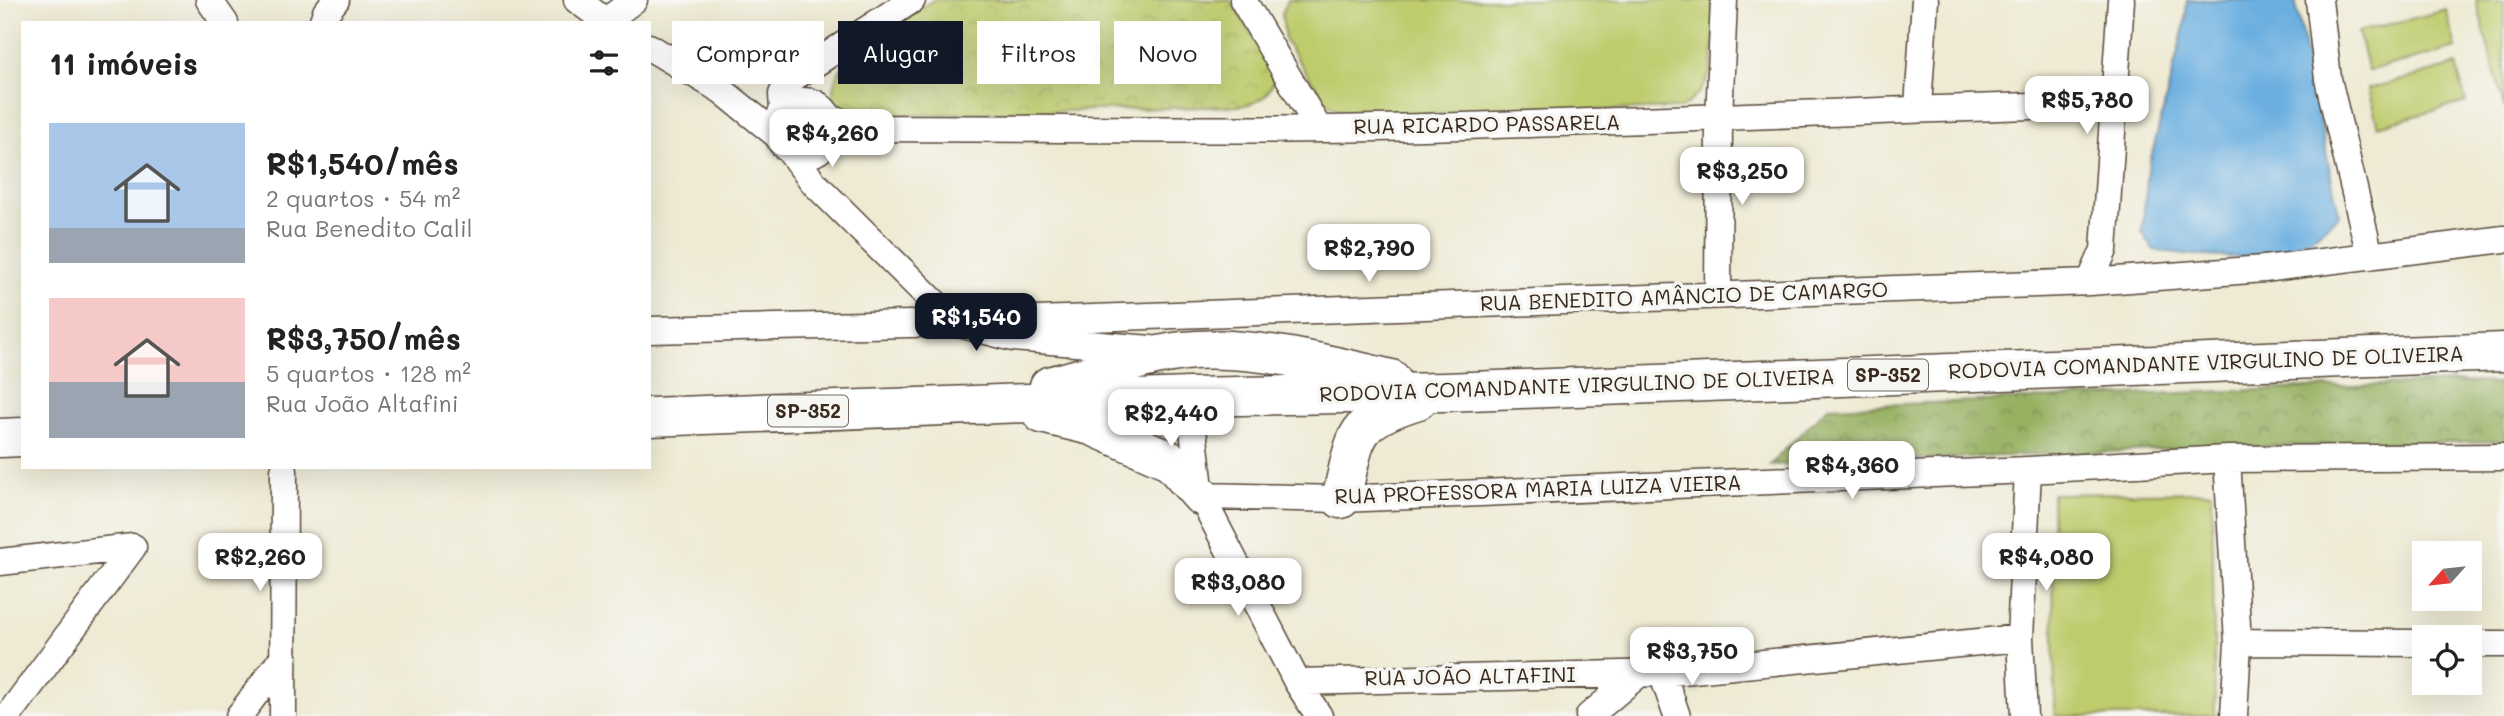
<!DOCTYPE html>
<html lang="pt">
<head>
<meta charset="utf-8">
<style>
  body { margin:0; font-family:Mali,sans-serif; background:#f2f2f2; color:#222; height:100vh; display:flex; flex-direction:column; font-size:26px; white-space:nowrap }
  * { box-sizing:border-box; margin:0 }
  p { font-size:23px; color:#767676 }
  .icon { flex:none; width:38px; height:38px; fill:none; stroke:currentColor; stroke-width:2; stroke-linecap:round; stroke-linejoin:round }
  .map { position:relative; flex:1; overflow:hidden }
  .details { position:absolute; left:21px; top:21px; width:630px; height:448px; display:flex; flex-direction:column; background:#fff; border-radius:0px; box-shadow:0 7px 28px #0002 }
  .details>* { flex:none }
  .hud { position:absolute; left:672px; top:21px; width:665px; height:63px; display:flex; gap:14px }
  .needle { width:46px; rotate:243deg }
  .fabs { position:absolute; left:2412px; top:541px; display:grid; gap:14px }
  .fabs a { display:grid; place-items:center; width:70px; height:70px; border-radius:0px; background:#fff; box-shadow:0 7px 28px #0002; font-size:35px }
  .price { position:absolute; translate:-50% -60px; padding:0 16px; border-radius:14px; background:#fff; color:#222; font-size:23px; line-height:46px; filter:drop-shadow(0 2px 4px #0008) }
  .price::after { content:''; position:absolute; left:50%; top:42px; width:21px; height:16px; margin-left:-10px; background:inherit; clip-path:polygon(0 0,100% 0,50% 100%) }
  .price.active { background:#111827; color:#fff }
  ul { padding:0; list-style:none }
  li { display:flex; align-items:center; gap:21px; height:175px; padding:0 28px }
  li span { display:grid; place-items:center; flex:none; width:196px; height:140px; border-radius:0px; color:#555 }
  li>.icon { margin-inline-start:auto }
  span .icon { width:84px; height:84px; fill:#fffc; stroke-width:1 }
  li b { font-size:30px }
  h2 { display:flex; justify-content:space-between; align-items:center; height:84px; padding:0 28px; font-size:30px }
  .tag { padding:0 24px; border-radius:0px; background:#fff; box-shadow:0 7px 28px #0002; font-size:24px; line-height:63px }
  .tag.active { background:#111827; color:#fff }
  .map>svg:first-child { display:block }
  .green { fill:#becc6d; stroke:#7c7b46; stroke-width:2 }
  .forest { fill:url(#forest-crowns); stroke:#686d3f; stroke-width:2 }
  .park { fill:url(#park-crowns); stroke:#7c7b46; stroke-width:2 }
  .water { fill:#6aafe0; stroke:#526c7f; stroke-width:2 }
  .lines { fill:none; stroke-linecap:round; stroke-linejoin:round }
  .minor-casing { stroke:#564739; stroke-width:29 }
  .highway-casing { stroke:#564739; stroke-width:41 }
  .minor { stroke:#fff; stroke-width:26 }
  .highway { stroke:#fff; stroke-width:38 }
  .labels { text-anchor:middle; stroke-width:7; stroke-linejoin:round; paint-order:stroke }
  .shield { fill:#f6f6f2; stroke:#73675e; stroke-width:2 }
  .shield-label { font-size:19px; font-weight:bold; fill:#3b2a1e }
  .street-label { font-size:21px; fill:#3b2a1e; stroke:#f6f6f2 }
</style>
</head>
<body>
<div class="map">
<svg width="2504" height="716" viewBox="0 0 2504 716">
  <defs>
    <pattern id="forest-crowns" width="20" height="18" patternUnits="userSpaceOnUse" patternTransform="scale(1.75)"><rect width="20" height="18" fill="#96b060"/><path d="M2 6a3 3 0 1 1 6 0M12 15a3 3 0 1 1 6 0" fill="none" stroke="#7c8f4f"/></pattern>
    <pattern id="park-crowns" width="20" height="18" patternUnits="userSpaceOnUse" patternTransform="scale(1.75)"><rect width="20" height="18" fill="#becc6d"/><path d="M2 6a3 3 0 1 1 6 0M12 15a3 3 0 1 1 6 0" fill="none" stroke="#a4af5e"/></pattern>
  </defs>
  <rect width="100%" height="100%" fill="#f6f6f2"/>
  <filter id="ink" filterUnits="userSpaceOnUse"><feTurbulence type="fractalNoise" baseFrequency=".0143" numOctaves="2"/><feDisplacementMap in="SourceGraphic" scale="14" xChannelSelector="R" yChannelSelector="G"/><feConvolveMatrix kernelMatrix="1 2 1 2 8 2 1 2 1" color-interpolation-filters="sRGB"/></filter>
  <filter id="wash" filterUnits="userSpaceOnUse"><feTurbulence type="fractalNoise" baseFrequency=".00686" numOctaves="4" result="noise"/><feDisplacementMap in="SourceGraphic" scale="28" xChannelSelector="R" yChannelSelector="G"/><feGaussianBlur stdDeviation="1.57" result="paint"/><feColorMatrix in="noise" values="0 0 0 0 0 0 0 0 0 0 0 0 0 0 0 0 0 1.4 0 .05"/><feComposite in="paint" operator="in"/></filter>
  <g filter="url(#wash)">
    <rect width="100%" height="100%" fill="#eeead3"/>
    <path class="green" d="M1288 0H1713C1712 43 1723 82 1681 108L1361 116 1343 112 1327 103 1285 41 1282 14Z
      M2476 0H2504V108Z
      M2446 10 2456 48 2368 71 2358 32Z
      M2456 65 2466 102 2378 126 2368 89Z
      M785 124a17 17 0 1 1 34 0a17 17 0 1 1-34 0Z
      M2212 492 2215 716H2055L2052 494Z"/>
    <path class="forest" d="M2455 382 2504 383V441L2234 447 1770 465 1828 407Z"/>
    <path class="park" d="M933 0H1230L1276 73C1270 96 1262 103 1238 106L878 116C862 116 836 118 833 97 832 86 835 77 842 67 854 51 912 15 933 0Z"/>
    <path class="water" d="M2187 0H2295L2339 215C2331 222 2323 231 2314 236 2269 266 2204 257 2154 250L2142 232 2148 170 2185 23Z"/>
  </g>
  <g filter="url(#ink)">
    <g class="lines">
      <defs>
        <path id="minor" d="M209 0 225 23
          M577 0 608 23
          M1243 0 1319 129
          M2319 0 2328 79 2370 256
          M606 21 634 0
          M322 23 326 12 336 0
          M649 47 721 90 778 136
          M777 128a27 27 0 1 1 54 0a27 27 0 1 1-54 0Z
          M1918 107 1925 0
          M783 111 782 94 793 78 912 0
          M829 118 862 128C1014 128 1168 131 1320 129 1585 126 1848 109 2112 104
          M788 149 814 183 955 323 1013 338 1151 349
          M2090 282 2104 250 2121 0
          M1718 295 1719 119 1724 0
          M649 330 955 323 2090 282 2264 269 2504 239
          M1189 397 1201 496 1297 682 1319 716
          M2227 459 2238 642 2234 716
          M1201 496 1341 499 2028 470 2227 459 2504 457
          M0 562 133 547
          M2238 642 2424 643
          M2469 644H2504
          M1662 673 1677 716
          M1297 682 1662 673 2020 638
          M8 716 133 547
          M239 716 284 656
          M283 716 284 471
          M1589 716 1640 673
          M2024 716 2020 638 2028 470"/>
        <path id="highway" d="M1049 386C1094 376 1138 356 1184 351 1248 344 1328 364 1391 379
          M1042 414 1092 426 1169 460 1201 496
          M649 417 1189 397 1444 392 2504 352
          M0 438 23 437
          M1341 499C1357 435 1350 421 1418 400"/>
      </defs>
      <use href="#minor" class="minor-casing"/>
      <use href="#highway" class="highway-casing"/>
      <use href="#minor" class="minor"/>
      <use href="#highway" class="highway"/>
    </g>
  </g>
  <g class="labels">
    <g class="shield">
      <rect x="1848" y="359.5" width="80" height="31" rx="5"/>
      <rect x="768" y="395.5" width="80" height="31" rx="5"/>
    </g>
    <g class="shield-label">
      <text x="1888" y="382">SP-352</text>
      <text x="808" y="418">SP-352</text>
    </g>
    <g class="street-label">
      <text transform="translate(1487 125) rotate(-1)" y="7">RUA RICARDO PASSARELA</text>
      <text transform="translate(1684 297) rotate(-2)" y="7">RUA BENEDITO AMÂNCIO DE CAMARGO</text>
      <text transform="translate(2206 363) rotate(-2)" y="7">RODOVIA COMANDANTE VIRGULINO DE OLIVEIRA</text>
      <text transform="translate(1577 386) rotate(-2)" y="7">RODOVIA COMANDANTE VIRGULINO DE OLIVEIRA</text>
      <text transform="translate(1538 490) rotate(-2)" y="7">RUA PROFESSORA MARIA LUIZA VIEIRA</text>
      <text transform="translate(1470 677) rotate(-1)" y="7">RUA JOÃO ALTAFINI</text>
    </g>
  </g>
</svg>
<div class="fabs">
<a><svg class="needle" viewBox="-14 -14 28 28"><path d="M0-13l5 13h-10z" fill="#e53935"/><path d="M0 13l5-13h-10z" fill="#767676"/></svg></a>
<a><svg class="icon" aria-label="locate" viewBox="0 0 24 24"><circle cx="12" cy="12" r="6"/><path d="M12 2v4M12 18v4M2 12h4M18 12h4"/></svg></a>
</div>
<b class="price" style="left:2087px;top:136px">R$5,780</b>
<b class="price" style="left:832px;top:169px">R$4,260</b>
<b class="price" style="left:1742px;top:207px">R$3,250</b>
<b class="price" style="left:1369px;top:284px">R$2,790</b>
<b class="price active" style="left:976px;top:353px">R$1,540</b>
<b class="price" style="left:1171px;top:449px">R$2,440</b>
<b class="price" style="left:1852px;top:501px">R$4,360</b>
<b class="price" style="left:260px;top:593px">R$2,260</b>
<b class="price" style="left:2046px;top:593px">R$4,080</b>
<b class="price" style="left:1238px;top:618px">R$3,080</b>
<b class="price" style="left:1692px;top:687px">R$3,750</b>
<div class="hud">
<a class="tag">Comprar</a>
<a class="tag active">Alugar</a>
<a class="tag">Filtros</a>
<a class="tag">Novo</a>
</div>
<section class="details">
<h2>11 imóveis<svg class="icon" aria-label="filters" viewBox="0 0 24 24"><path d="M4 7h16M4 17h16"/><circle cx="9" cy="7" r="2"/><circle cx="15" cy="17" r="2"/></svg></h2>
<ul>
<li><span style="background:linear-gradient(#a9c7e8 75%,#9aa5b1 0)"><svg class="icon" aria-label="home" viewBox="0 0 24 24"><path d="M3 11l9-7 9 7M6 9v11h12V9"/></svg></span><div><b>R$1,540/mês</b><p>2 quartos · 54 m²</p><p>Rua Benedito Calil</p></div></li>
<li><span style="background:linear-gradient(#f6c9c9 60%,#9aa5b1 0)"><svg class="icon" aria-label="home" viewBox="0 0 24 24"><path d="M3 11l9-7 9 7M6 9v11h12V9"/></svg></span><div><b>R$3,750/mês</b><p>5 quartos · 128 m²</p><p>Rua João Altafini</p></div></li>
</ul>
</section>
</div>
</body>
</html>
